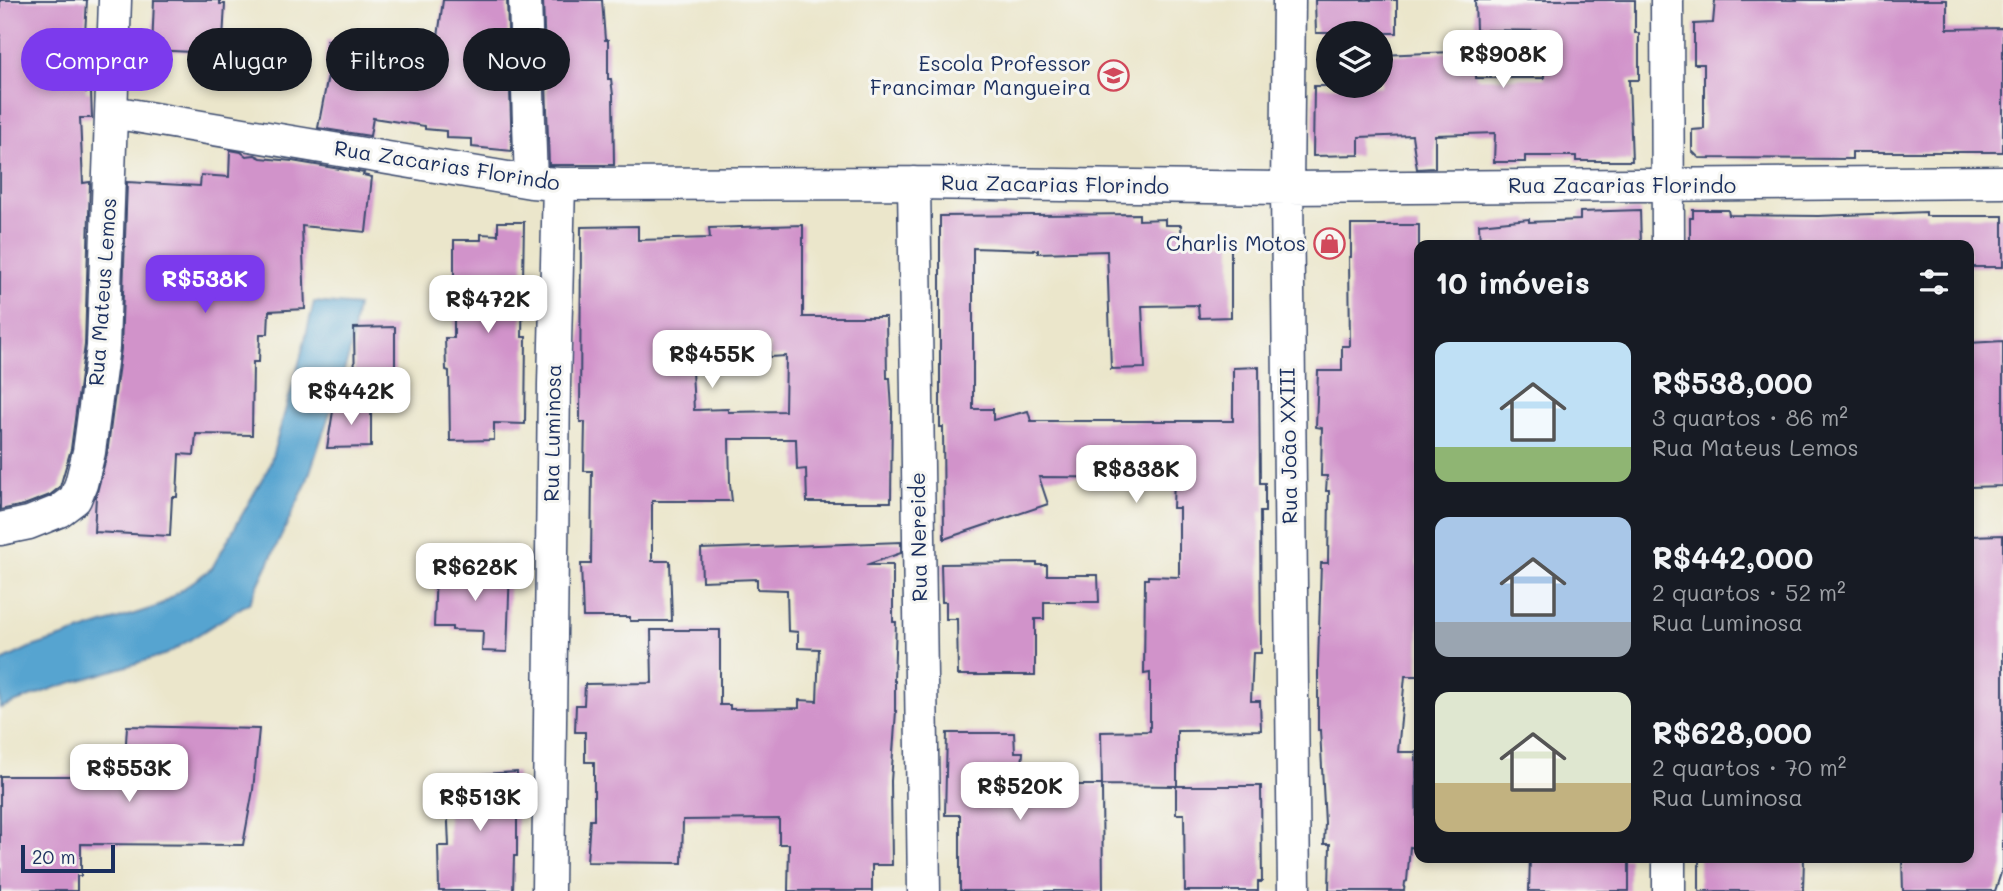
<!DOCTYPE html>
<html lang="pt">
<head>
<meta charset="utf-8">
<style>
  body { margin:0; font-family:Mali,sans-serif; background:#20242c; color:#f1f3f6; height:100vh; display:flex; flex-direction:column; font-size:26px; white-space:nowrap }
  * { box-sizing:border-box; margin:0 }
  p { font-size:23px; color:#9ea1a6 }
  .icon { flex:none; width:38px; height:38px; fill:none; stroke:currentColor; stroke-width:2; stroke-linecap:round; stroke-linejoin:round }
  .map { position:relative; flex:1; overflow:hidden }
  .side { position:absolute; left:1414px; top:240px; width:560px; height:623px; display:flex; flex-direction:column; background:#171b24; border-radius:14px; box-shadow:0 4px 10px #0003 }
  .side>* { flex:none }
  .guide { position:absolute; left:21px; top:28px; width:665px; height:63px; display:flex; gap:14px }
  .tools { position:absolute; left:1316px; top:21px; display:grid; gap:14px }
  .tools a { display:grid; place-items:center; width:77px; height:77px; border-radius:50%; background:#171b24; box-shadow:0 4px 10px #0003; font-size:35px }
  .scale { position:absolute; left:21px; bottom:18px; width:94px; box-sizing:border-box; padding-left:7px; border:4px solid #1b2f5e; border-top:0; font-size:19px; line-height:24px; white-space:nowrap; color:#1b2f5e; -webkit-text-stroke:5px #f6f6f2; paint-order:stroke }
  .price { position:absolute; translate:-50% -60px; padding:0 16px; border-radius:14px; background:#fff; color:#222; font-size:23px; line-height:46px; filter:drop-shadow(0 2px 4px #0008) }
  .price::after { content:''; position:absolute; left:50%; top:42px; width:21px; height:16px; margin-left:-10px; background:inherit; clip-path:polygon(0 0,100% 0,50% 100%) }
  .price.selected { background:#7c3aed; color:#fff }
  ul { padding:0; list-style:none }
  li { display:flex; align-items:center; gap:21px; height:175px; padding:0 21px }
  li span { display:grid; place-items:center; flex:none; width:196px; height:140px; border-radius:14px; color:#555 }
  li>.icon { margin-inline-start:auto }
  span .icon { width:84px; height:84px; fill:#fffc; stroke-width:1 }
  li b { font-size:30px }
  h2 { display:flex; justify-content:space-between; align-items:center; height:84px; padding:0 21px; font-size:30px }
  .pill { padding:0 24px; border-radius:32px; background:#171b24; box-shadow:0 4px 10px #0003; font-size:24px; line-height:63px }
  .pill.selected { background:#7c3aed; color:#fff }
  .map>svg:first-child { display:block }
  .water { fill:#56a4d0; stroke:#386a97; stroke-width:2 }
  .building { fill:#d193ca; fill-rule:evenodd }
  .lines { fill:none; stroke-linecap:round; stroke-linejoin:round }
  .minor-casing { stroke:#3a4a6e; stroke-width:35 }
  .minor { stroke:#fff; stroke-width:32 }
  .labels { text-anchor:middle; stroke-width:6; stroke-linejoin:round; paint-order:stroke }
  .poi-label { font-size:21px; fill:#1b2f5e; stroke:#f6f6f2; text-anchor:end }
  .street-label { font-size:21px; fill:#1b2f5e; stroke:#f6f6f2 }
</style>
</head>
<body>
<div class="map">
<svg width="2003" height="891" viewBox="0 0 2003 891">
  <rect width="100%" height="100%" fill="#f6f6f2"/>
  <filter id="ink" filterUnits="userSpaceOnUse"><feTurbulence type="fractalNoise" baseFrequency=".0143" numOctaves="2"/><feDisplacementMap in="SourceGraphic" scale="14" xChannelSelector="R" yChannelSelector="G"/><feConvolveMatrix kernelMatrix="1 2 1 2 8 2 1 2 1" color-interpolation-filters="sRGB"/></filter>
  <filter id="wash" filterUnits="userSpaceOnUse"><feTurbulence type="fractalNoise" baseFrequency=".00686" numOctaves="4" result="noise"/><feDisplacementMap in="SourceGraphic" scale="28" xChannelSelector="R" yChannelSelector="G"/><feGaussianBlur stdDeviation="1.57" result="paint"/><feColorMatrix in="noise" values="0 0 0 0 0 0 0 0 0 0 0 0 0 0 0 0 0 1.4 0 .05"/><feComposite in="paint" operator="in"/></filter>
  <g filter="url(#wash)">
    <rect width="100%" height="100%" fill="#ebe6cb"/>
    <path class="water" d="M314 302 357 306 349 355 306 484 250 602 167 654 54 688 0 708V662L29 648 159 606 212 568 269 467 301 356Z"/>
    <g id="blocks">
      <path class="building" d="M0 0H87L85 34 86 92H91L92 118H80L83 183 90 182 85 345 71 449 60 487 50 495 24 505 0 510Z
        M154 0H220V4H225L223 40 213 39 212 53 152 50Z
        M443 0H507L512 151 472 147V139L446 138V131L425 129V126L373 118 370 136 318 128 330 65H325L327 40 367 45 365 63 431 73 435 37H438Z
        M543 0H602L605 40H608V79H611L613 95 614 165H549Z
        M1315 0H1397V33H1316Z
        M1475 0H1635V33H1639V80H1629L1632 161H1576V156H1525V162H1494L1495 133 1435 135V168L1417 169 1412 135 1359 137V155L1313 156 1314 86H1381V55L1476 51V78H1544L1545 31 1476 30Z
        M1715 0H1947V29L2003 28V152H1852V159L1699 158 1692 151V130L1704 129V64H1694V24L1713 23Z
        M230 150 241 152 246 156 255 155 261 158 292 161 364 173 363 175 372 177 366 232 302 226 305 309 269 311 268 334H260L259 362H253L252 435 196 434 194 455 179 454 177 497H172L170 536 94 532 96 496 107 454 121 349 127 182 200 186 201 175 229 177Z
        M1640 210 1641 245H1480L1479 224 1529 219V222L1580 220V212Z
        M1693 210H1728L1729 215 1818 216 1926 212V216H2003V267H1969V245H1690V218H1693Z
        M1139 214V220L1165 219V225H1181L1182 242H1231V317L1199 318 1198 305 1142 306 1145 368 1111 369 1107 251 1038 253V250L973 248V409H993V420L1028 411 1031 421H1233V368L1259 367 1260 483H1265V512H1260L1261 653H1253L1251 701H1260L1261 730 1177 731V786H1261L1262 882H1258V891H1185L1184 814H1176V786L1102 785 1101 732 1150 731V673L1144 674 1145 579H1148V576L1179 577V508H1173L1174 478 1039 477 1048 504 944 539 943 427H940V216Z
        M498 222H524L522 337H526L525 424 494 423V440L450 441 449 371 446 370 445 338H454V240H481V234L498 235Z
        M803 225V317H886L887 378H890L892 409 891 502H807L806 469 797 470 796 439H729L730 484 732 501H652V561H670L672 621H630V617H583L581 564H591L592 471H584L585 422H580L581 227 638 226V240L710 238 709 228ZM769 344 770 357 786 356 785 411 728 412V409L694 410 691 351 712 350V346Z
        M1351 225H1419V505H1418L1417 565H1419V676H1405L1398 752H1416L1417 848 1410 847 1407 881 1405 882 1404 891H1329L1330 844H1324L1325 823 1320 730H1318V664L1321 563H1328L1329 491H1326L1327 476H1321L1322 428 1316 427 1318 371H1342V346H1350L1349 257H1351Z
        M395 327V390H355L354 328Z
        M2003 341V486L1969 487V343Z
        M334 405H371V447L327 448Z
        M2003 535V867L1995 891H1903L1902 858H1969V536Z
        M901 542V553L866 565H893V622H896L894 681H895V711H896L891 781 892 865H872V891H788L789 844H779V819L683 820 682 863 587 862 590 820H594V762H585V732H575L576 705H584L585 684 652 683 651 630H720V705H730V709L799 708V700L817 701 819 649 798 648V632L788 631 787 590 757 589V579L702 581 701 549Z
        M1037 563V565H1047V575H1098L1099 602H1044V619H1035V675H958L957 619H946V602H942L941 564Z
        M452 566 510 568 507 652 482 651 483 631 452 630V627H434L436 569 452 570Z
        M127 726 259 729 253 790 243 845 81 844V876H77V891H0V776H124Z
        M947 733H1014L1015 752H1023L1021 785H1102L1103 891H960V815H945Z
        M517 772V856H514L513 891H439L438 846H449L446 776Z
        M1530 858H1629V891H1529Z
        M1699 858H1804L1803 891H1699Z"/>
    </g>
  </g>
  <g filter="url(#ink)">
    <use href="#blocks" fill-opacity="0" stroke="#3a4a6e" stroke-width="2"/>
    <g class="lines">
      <defs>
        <path id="minor" d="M525 0 531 182
          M1289 0 1287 188 1294 891
          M1667 0 1668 245
          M112 112 531 182 559 184 914 183 1287 188 2003 182
          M914 183 924 891
          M0 529 29 523 59 511 75 499 81 484 89 452 103 347 115 0
          M1669 858V891
          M548 891 554 384 559 184"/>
      </defs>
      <use href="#minor" class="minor-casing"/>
      <use href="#minor" class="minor"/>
    </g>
  </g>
  <defs>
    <symbol id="school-ring" viewBox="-11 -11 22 22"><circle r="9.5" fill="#f6f6f2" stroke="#d1495b" stroke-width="1.5"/><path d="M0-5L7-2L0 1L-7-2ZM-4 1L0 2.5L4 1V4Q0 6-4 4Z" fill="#d1495b"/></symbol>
    <symbol id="shop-ring" viewBox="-11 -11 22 22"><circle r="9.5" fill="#f6f6f2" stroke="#d1495b" stroke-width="1.5"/><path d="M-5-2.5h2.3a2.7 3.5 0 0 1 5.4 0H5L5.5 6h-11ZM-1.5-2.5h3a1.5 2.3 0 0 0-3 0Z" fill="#d1495b"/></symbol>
  </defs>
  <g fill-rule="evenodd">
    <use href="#school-ring" x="1096" y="58" width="35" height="35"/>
    <use href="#shop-ring" x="1312" y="226" width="35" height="35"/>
  </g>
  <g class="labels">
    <g class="poi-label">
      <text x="1091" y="71">Escola Professor<tspan x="1091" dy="24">Francimar Mangueira</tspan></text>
      <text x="1306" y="251">Charlis Motos</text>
    </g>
    <g class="street-label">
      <text transform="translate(447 166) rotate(9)" y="7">Rua Zacarias Florindo</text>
      <text transform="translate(1055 185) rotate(1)" y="7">Rua Zacarias Florindo</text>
      <text x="1622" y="193">Rua Zacarias Florindo</text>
      <text transform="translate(103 292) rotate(-86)" y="7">Rua Mateus Lemos</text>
      <text transform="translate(553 433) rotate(-89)" y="7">Rua Luminosa</text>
      <text transform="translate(1289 446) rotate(-91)" y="7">Rua João XXIII</text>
      <text transform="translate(919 537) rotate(-91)" y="7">Rua Nereide</text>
    </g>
  </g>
</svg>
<div class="tools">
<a><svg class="icon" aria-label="layers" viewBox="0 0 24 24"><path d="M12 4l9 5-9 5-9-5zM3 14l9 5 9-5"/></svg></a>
</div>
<div class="scale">20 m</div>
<b class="price" style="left:1503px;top:90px">R$908K</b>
<b class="price selected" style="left:205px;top:315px">R$538K</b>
<b class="price" style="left:488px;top:335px">R$472K</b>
<b class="price" style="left:712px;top:390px">R$455K</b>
<b class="price" style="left:351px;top:427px">R$442K</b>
<b class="price" style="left:1136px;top:505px">R$838K</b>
<b class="price" style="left:475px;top:603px">R$628K</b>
<b class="price" style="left:129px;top:804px">R$553K</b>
<b class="price" style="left:1020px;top:822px">R$520K</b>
<b class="price" style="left:480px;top:833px">R$513K</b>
<div class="guide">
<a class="pill selected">Comprar</a>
<a class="pill">Alugar</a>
<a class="pill">Filtros</a>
<a class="pill">Novo</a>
</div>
<section class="side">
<h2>10 imóveis<svg class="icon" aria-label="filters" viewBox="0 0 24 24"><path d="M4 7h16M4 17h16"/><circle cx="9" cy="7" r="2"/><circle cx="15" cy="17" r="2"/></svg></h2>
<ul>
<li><span style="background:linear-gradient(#bfe0f5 75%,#8fb573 0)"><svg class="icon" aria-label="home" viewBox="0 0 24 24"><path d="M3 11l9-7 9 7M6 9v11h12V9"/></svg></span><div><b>R$538,000</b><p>3 quartos · 86 m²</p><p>Rua Mateus Lemos</p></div></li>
<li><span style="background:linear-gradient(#a9c7e8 75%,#9aa5b1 0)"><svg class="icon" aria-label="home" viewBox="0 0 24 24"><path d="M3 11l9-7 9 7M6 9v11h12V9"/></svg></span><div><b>R$442,000</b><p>2 quartos · 52 m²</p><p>Rua Luminosa</p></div></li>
<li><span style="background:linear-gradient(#dfe7d0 65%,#c2b280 0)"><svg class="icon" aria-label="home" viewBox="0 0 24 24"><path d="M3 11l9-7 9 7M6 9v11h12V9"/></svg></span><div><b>R$628,000</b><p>2 quartos · 70 m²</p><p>Rua Luminosa</p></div></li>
</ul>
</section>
</div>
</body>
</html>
